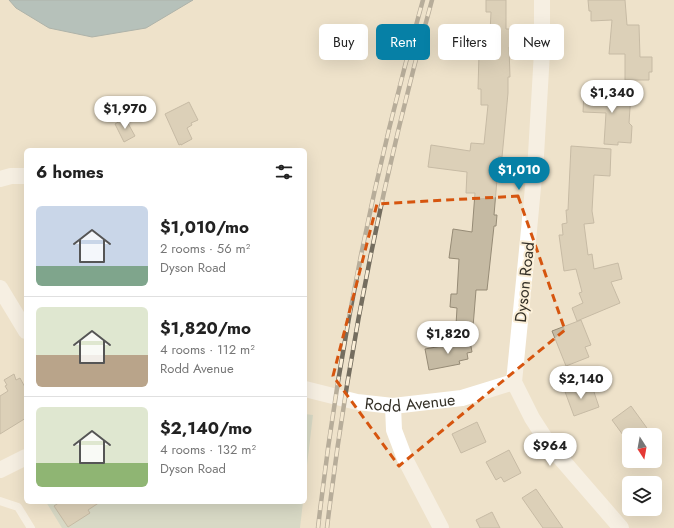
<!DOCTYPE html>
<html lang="en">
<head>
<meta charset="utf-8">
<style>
  body { margin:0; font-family:Jost,sans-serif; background:#f6f6f6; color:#222; height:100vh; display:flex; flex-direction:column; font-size:15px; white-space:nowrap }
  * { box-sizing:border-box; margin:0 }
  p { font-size:13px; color:#767676 }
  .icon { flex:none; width:22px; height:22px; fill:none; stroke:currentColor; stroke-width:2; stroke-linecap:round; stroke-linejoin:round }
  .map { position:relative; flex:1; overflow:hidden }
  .details { position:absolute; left:24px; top:148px; width:283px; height:356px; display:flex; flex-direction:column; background:#fff; border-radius:6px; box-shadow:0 4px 16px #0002 }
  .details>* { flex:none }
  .guide { position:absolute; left:319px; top:24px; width:295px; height:36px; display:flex; gap:8px }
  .needle { width:26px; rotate:169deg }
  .controls { position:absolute; left:622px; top:428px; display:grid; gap:8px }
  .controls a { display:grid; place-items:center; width:40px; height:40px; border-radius:6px; background:#fff; box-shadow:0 4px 16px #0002; font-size:20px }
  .price { position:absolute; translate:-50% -34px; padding:0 9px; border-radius:14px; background:#fff; color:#222; font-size:13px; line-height:26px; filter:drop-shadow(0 1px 2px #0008) }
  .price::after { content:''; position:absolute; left:50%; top:24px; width:12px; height:9px; margin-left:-6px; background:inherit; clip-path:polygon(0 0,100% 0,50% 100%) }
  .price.active { background:#0680a6; color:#fff }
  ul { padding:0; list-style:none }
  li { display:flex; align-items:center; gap:12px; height:100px; padding:0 12px }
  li+li { border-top:1px solid #e0e0e0 }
  li span { display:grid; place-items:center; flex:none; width:112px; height:80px; border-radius:6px; color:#555 }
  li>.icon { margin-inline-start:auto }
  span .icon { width:48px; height:48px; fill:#fffc; stroke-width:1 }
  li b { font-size:17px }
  h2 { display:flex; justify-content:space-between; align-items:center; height:48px; padding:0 12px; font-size:17px }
  .tag { padding:0 14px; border-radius:6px; background:#fff; box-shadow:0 4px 16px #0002; font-size:14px; line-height:36px }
  .tag.active { background:#0680a6; color:#fff }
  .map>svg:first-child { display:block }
  .green { fill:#bdcfbf }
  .water { fill:#7299a7; stroke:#5f7a81 }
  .building { fill:#c5baa3; stroke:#968b76 }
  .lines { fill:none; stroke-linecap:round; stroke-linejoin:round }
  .service { stroke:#fff; stroke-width:8 }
  .minor { stroke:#fff; stroke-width:16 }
  .rail-casing { stroke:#746d5f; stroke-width:4.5 }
  .rail { stroke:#fbefd8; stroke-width:3; stroke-dasharray:9; stroke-linecap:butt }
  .marked { fill:none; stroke:#d6550f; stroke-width:3; stroke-dasharray:8 5; stroke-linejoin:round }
  .labels { text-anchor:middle; stroke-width:4; stroke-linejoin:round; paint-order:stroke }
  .street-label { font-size:16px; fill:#343027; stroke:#fbefd8 }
</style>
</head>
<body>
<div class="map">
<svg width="674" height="528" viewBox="0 0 674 528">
  <rect width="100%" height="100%" fill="#eee2cb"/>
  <path class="green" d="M305 414 313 415 305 482Z
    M46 502H303L300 528H62Z"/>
  <path class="water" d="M9 0H193L146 28 92 37 49 28 16 8Z"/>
  <path class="building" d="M486 0H506V29H515V47H509L510 77H508V93L504 136 502 157 499 156 494 215H497L496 226H494L487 290H476L473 327 456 325 457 308 450 307 451 294H457L459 259 449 258 453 229 472 232 475 193H466L467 172 428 167 431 145 470 151 471 143 484 144 488 105H481V89H478L479 54 489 53 491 12H486Z
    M588 0H625L627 25H639L640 57H652V72H649V80H625V54H609L612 20 591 21V11H589Z
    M584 91 631 93 629 123 632 126 631 143 618 142V145L604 144 606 113 583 112Z
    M189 102 198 120 191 123 192 125 187 128 192 139 181 145V144L179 145 165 114Z
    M125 118 135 136 124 142 115 124Z
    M571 146 611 149 610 176 594 175 592 211 594 223 584 224 588 255 592 254 594 269 618 263 622 279 611 282 620 303 577 321 572 308 583 303 579 293 582 292 576 269 564 271 559 235H563L562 224 567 223 566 210H568Z
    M581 320 591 345 585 347 589 357 566 366 552 331Z
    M470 341 472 352 467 353 468 359 459 361 460 364 429 370 425 349Z
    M14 374 16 380 20 378 26 389V418L0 434V396L8 391 5 386 7 385 4 380Z
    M575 385 577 391 592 386 599 407 574 416 564 389Z
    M631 406 652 435H623L612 420Z
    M477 422 486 442 461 453 452 434Z
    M509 450 521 473 504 482 501 477 496 480 486 462Z
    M536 489 563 528H543L522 498Z
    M60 502H100L88 510 90 513 68 527 54 506Z
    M492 512 500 528H480L476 520Z"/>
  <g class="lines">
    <path class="service" d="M0 501 18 507 31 528"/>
    <g class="minor">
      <path d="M542 0V52L536 155 529 230 514 382 532 418 550 446 621 528"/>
      <path d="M0 179 11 176H26"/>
      <path d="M0 288 26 331"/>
      <path id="s1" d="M305 389 357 402 393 406 462 398 514 382"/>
      <path d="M393 406 394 430 405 459 441 528"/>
      <path d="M0 470 26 457"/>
    </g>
    <defs>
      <path id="rail" d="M318 528C338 350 374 173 423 0
        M327 528C348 349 384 173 432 0"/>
    </defs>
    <use href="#rail" class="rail-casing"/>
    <use href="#rail" class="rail"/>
  </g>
  <path d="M0 0H674V528H0ZM518 196 565 330 399 466 333 376 377 204Z" fill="#eee2cb" fill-opacity=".55" fill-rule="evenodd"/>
  <path class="marked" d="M518 196 565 330 399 466 333 376 377 204Z"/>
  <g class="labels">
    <g class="street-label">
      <text transform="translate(524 282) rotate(-84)" y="6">Dyson Road</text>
      <text dy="6" stroke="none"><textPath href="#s1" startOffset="107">Rodd Avenue</textPath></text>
    </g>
  </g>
</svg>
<div class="controls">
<a><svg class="needle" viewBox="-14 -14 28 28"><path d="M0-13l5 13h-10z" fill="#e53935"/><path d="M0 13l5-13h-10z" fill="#767676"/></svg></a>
<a><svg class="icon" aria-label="layers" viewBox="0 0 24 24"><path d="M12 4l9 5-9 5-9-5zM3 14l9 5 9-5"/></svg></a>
</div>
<b class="price" style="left:612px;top:114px">$1,340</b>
<b class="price" style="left:125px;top:130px">$1,970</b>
<b class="price active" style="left:519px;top:191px">$1,010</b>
<b class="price" style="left:448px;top:355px">$1,820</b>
<b class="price" style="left:581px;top:400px">$2,140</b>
<b class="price" style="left:550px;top:467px">$964</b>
<div class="guide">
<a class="tag">Buy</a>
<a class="tag active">Rent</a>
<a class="tag">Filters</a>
<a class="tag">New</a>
</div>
<section class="details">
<h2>6 homes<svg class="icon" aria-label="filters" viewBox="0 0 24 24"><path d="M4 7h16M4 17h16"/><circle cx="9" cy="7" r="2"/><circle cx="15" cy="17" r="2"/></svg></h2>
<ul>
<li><span style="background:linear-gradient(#c9d6e8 75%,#7fa58c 0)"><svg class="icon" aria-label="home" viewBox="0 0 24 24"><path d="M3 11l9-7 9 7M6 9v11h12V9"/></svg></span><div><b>$1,010/mo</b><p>2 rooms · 56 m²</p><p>Dyson Road</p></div></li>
<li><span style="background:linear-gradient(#dfe7d0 60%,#b9a48a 0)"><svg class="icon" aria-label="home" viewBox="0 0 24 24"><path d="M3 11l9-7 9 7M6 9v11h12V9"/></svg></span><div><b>$1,820/mo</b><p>4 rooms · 112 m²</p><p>Rodd Avenue</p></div></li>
<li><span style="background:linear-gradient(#dfe7d0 70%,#8fb573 0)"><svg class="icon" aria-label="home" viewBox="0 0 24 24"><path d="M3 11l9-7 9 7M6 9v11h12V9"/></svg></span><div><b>$2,140/mo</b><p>4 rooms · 132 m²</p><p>Dyson Road</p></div></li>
</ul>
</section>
</div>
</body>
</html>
